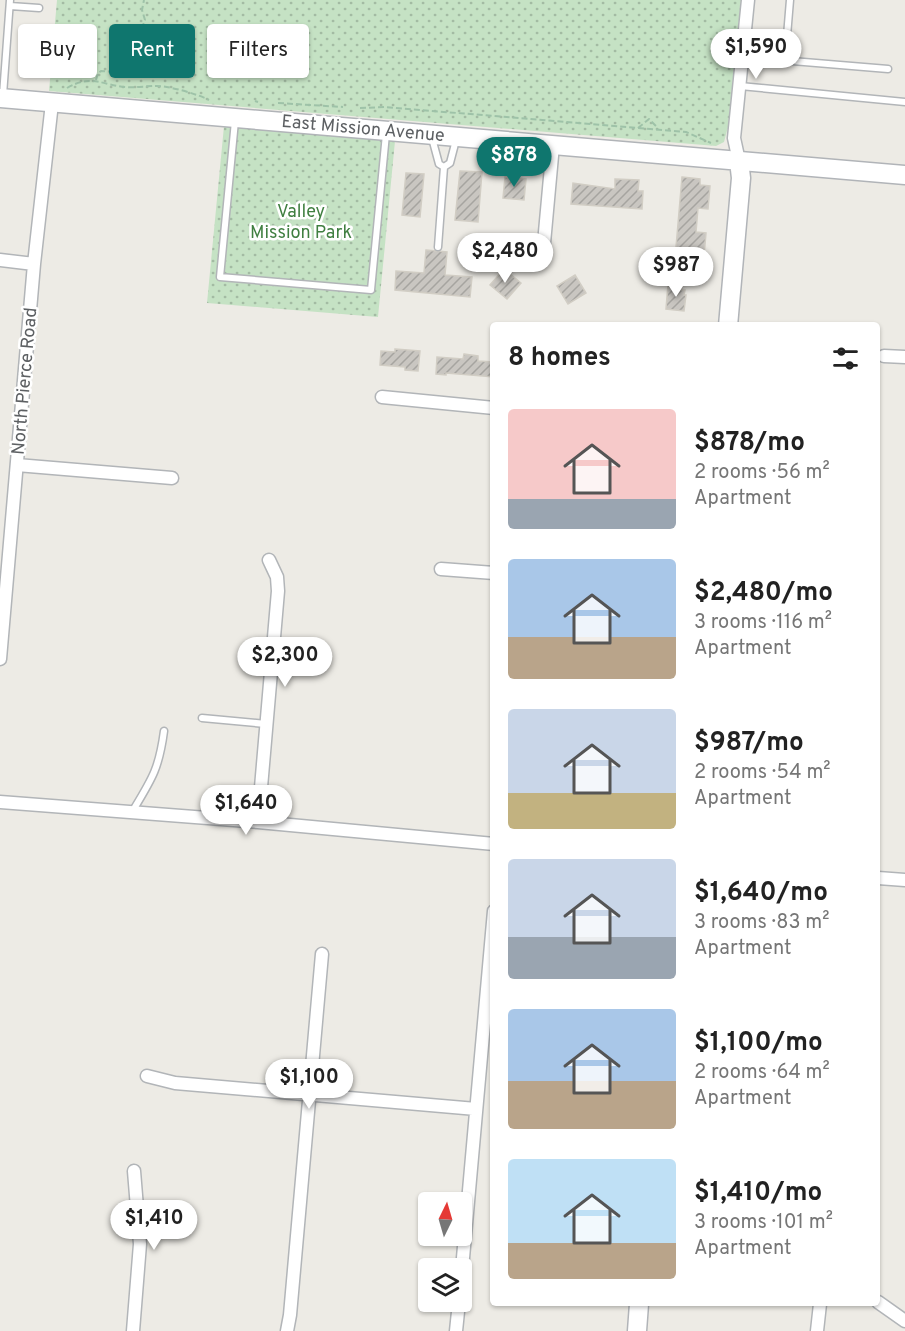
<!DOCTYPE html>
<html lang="en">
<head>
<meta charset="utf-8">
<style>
  body { margin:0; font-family:Overpass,sans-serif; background:#f6f6f6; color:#222; height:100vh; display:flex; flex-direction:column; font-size:22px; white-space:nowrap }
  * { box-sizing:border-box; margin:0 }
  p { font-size:20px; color:#767676 }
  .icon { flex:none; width:33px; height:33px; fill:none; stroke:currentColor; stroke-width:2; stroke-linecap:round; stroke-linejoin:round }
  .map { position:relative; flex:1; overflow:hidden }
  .sheet { position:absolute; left:490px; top:322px; width:390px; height:984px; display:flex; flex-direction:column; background:#fff; border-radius:6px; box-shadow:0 2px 4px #0004 }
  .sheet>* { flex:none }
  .top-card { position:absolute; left:18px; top:24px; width:382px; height:54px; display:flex; gap:12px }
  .needle { width:39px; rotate:5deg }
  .fabs { position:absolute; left:418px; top:1192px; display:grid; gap:12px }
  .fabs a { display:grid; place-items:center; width:54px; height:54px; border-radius:6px; background:#fff; box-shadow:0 2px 4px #0004; font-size:30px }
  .price { position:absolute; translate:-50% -51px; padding:0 14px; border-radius:21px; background:#fff; color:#222; font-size:20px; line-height:39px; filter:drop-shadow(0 2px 3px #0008) }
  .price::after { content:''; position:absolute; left:50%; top:36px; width:18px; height:14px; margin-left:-9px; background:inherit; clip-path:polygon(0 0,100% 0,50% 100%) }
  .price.on { background:#0f766e; color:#fff }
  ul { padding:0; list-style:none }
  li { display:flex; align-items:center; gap:18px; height:150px; padding:0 18px }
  li span { display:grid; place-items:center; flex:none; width:168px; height:120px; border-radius:6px; color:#555 }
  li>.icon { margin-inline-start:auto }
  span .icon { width:72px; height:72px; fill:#fffc; stroke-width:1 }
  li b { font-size:26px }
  h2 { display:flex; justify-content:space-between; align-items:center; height:72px; padding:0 18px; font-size:26px }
  .pill { padding:0 21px; border-radius:6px; background:#fff; box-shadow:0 2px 4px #0004; font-size:21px; line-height:54px }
  .pill.on { background:#0f766e; color:#fff }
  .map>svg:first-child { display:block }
  .park { fill:url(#park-dots) }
  .building { fill:url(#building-hatch); stroke:#d1cdc4; stroke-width:1.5 }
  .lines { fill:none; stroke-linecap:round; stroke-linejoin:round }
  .lane-casing { stroke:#b2b5b8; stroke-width:9 }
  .street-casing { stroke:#b2b5b8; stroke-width:15 }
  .secondary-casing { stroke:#b1b4b8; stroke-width:21 }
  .path { stroke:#9ec2a8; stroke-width:2; stroke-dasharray:6 3; stroke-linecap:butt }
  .lane { stroke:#fff; stroke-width:6 }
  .street { stroke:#fff; stroke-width:12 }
  .secondary { stroke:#fff; stroke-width:18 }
  .labels { text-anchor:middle; stroke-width:5; stroke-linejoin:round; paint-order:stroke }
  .street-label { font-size:18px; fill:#5d6063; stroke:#fff }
  .park-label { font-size:18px; fill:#407f41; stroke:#fff }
</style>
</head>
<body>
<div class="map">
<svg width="905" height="1331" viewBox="0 0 905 1331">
  <defs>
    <pattern id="park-dots" width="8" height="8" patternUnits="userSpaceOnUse" patternTransform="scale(1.5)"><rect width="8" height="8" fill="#c5e2c4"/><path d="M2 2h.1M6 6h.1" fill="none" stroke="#a3bba3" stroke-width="1.8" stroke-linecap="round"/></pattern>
    <pattern id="building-hatch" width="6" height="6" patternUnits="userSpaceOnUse" patternTransform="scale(1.5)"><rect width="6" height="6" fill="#c9c6c1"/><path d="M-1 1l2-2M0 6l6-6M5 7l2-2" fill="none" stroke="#a6a4a0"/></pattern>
  </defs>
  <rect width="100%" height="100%" fill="#edebe5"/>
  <path class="park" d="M57 0H741L728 127 724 142 716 146 49 91Z
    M224 126 395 141 378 317 207 303Z"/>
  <path class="building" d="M210 28H232L231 60 209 59Z
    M460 171 482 172 478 222 455 220Z
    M406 173 424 174 420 217 402 215Z
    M505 177 526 179 524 200 503 198Z
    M682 177 700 179V185L710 186 708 209 698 208 696 232 706 233 704 256 694 255 693 261 675 259Z
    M615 179 639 180 638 191H643L642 209 571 204 573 183 615 189Z
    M426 250 447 252 445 275 472 277 470 297 395 290 396 271 424 273Z
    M504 269 521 283 507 299 490 285Z
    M575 275 586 293 568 304 557 286Z
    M668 284 682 285V290H685L684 295H686L684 311 666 309Z
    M395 349 420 351 418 371 405 370V367L380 365 381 351 395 352Z
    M464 354 478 356V361L494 362V377L446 373V375L436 374 437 357 463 359Z"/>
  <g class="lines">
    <defs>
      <path id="lane" d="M10 6 39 8
        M743 57 888 69
        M785 60 790 0
        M740 86 905 102
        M3 95 10 0
        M235 121 220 277 371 290 386 134
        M432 138 439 164 444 167 450 163 456 140
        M438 247 444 167
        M202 718 266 724
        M132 812C152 779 159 769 164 731"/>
      <path id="street" d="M739 161 734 138 748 0
        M544 243 553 145
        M0 260 34 264
        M884 356 905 357
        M382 397 494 408
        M17 465 172 478
        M441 569 494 573
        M0 659 34 264 52 103
        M0 802 258 822 494 844
        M258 822 278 591 277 577 269 560
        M878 878 905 880
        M147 1076 175 1083 476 1109
        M462 1269 494 911
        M878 1302 905 1321
        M133 1331 140 1244 134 1171
        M287 1331 290 1315 322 954
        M456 1331 459 1302
        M817 1331 820 1304"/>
      <path id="secondary" d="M0 98 905 175
        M728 326 741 178 739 161
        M637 1331 639 1304"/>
    </defs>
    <use href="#lane" class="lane-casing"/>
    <use href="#street" class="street-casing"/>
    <use href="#secondary" class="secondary-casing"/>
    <path class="path" d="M232 52H258
      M96 80 98 73 101 71 132 73 138 69 139 35 145 20 142 10 144 0
      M67 88C91 74 102 85 126 87 135 88 145 86 154 86 166 85 198 94 209 100
      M255 101 258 102
      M278 103 343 107
      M360 108 385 107 686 132 711 143
      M638 128 649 119 658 128"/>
    <use href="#lane" class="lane"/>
    <use href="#street" class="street"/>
    <use href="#secondary" class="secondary"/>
  </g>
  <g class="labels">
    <g class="street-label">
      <text transform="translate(363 128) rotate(5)" y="6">East Mission Avenue</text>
      <text transform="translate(24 381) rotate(-85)" y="6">North Pierce Road</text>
    </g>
    <g class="park-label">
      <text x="301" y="217">Valley<tspan x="301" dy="21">Mission Park</tspan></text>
    </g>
  </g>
</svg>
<div class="fabs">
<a><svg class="needle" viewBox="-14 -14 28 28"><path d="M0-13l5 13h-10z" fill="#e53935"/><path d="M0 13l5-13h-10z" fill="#767676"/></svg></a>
<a><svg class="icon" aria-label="layers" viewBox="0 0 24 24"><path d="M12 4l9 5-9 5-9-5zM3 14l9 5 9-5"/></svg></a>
</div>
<b class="price" style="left:756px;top:80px">$1,590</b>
<b class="price on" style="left:514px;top:188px">$878</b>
<b class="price" style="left:505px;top:284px">$2,480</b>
<b class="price" style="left:676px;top:298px">$987</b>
<b class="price" style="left:285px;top:688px">$2,300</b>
<b class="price" style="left:246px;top:836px">$1,640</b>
<b class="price" style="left:309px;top:1110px">$1,100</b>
<b class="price" style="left:154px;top:1251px">$1,410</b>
<div class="top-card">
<a class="pill">Buy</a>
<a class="pill on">Rent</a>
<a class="pill">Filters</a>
</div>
<section class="sheet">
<h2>8 homes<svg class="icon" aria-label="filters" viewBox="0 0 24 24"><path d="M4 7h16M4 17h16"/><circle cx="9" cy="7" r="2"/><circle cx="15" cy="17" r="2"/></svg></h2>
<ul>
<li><span style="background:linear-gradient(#f6c9c9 75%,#9aa5b1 0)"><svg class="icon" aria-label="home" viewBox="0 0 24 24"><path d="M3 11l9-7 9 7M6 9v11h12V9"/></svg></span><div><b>$878/mo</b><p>2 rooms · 56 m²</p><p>Apartment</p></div></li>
<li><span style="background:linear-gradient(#a9c7e8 65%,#b9a48a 0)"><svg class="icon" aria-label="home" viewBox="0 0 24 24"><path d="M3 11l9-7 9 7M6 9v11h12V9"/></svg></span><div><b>$2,480/mo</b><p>3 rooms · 116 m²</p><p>Apartment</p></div></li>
<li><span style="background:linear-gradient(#c9d6e8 70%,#c2b280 0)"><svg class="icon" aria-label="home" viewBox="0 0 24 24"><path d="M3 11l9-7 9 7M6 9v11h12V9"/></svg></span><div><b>$987/mo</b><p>2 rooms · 54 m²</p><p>Apartment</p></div></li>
<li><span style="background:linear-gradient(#c9d6e8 65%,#9aa5b1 0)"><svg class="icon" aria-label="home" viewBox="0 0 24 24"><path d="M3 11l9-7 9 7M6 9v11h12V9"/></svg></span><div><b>$1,640/mo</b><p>3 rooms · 83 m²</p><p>Apartment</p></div></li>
<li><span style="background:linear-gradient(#a9c7e8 60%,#b9a48a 0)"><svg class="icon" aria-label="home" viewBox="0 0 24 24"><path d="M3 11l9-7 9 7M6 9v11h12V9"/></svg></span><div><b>$1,100/mo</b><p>2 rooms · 64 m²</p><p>Apartment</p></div></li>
<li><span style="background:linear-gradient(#bfe0f5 70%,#b9a48a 0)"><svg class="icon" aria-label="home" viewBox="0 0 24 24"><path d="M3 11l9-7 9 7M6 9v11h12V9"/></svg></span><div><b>$1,410/mo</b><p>3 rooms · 101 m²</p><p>Apartment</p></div></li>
</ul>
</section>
</div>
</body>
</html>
